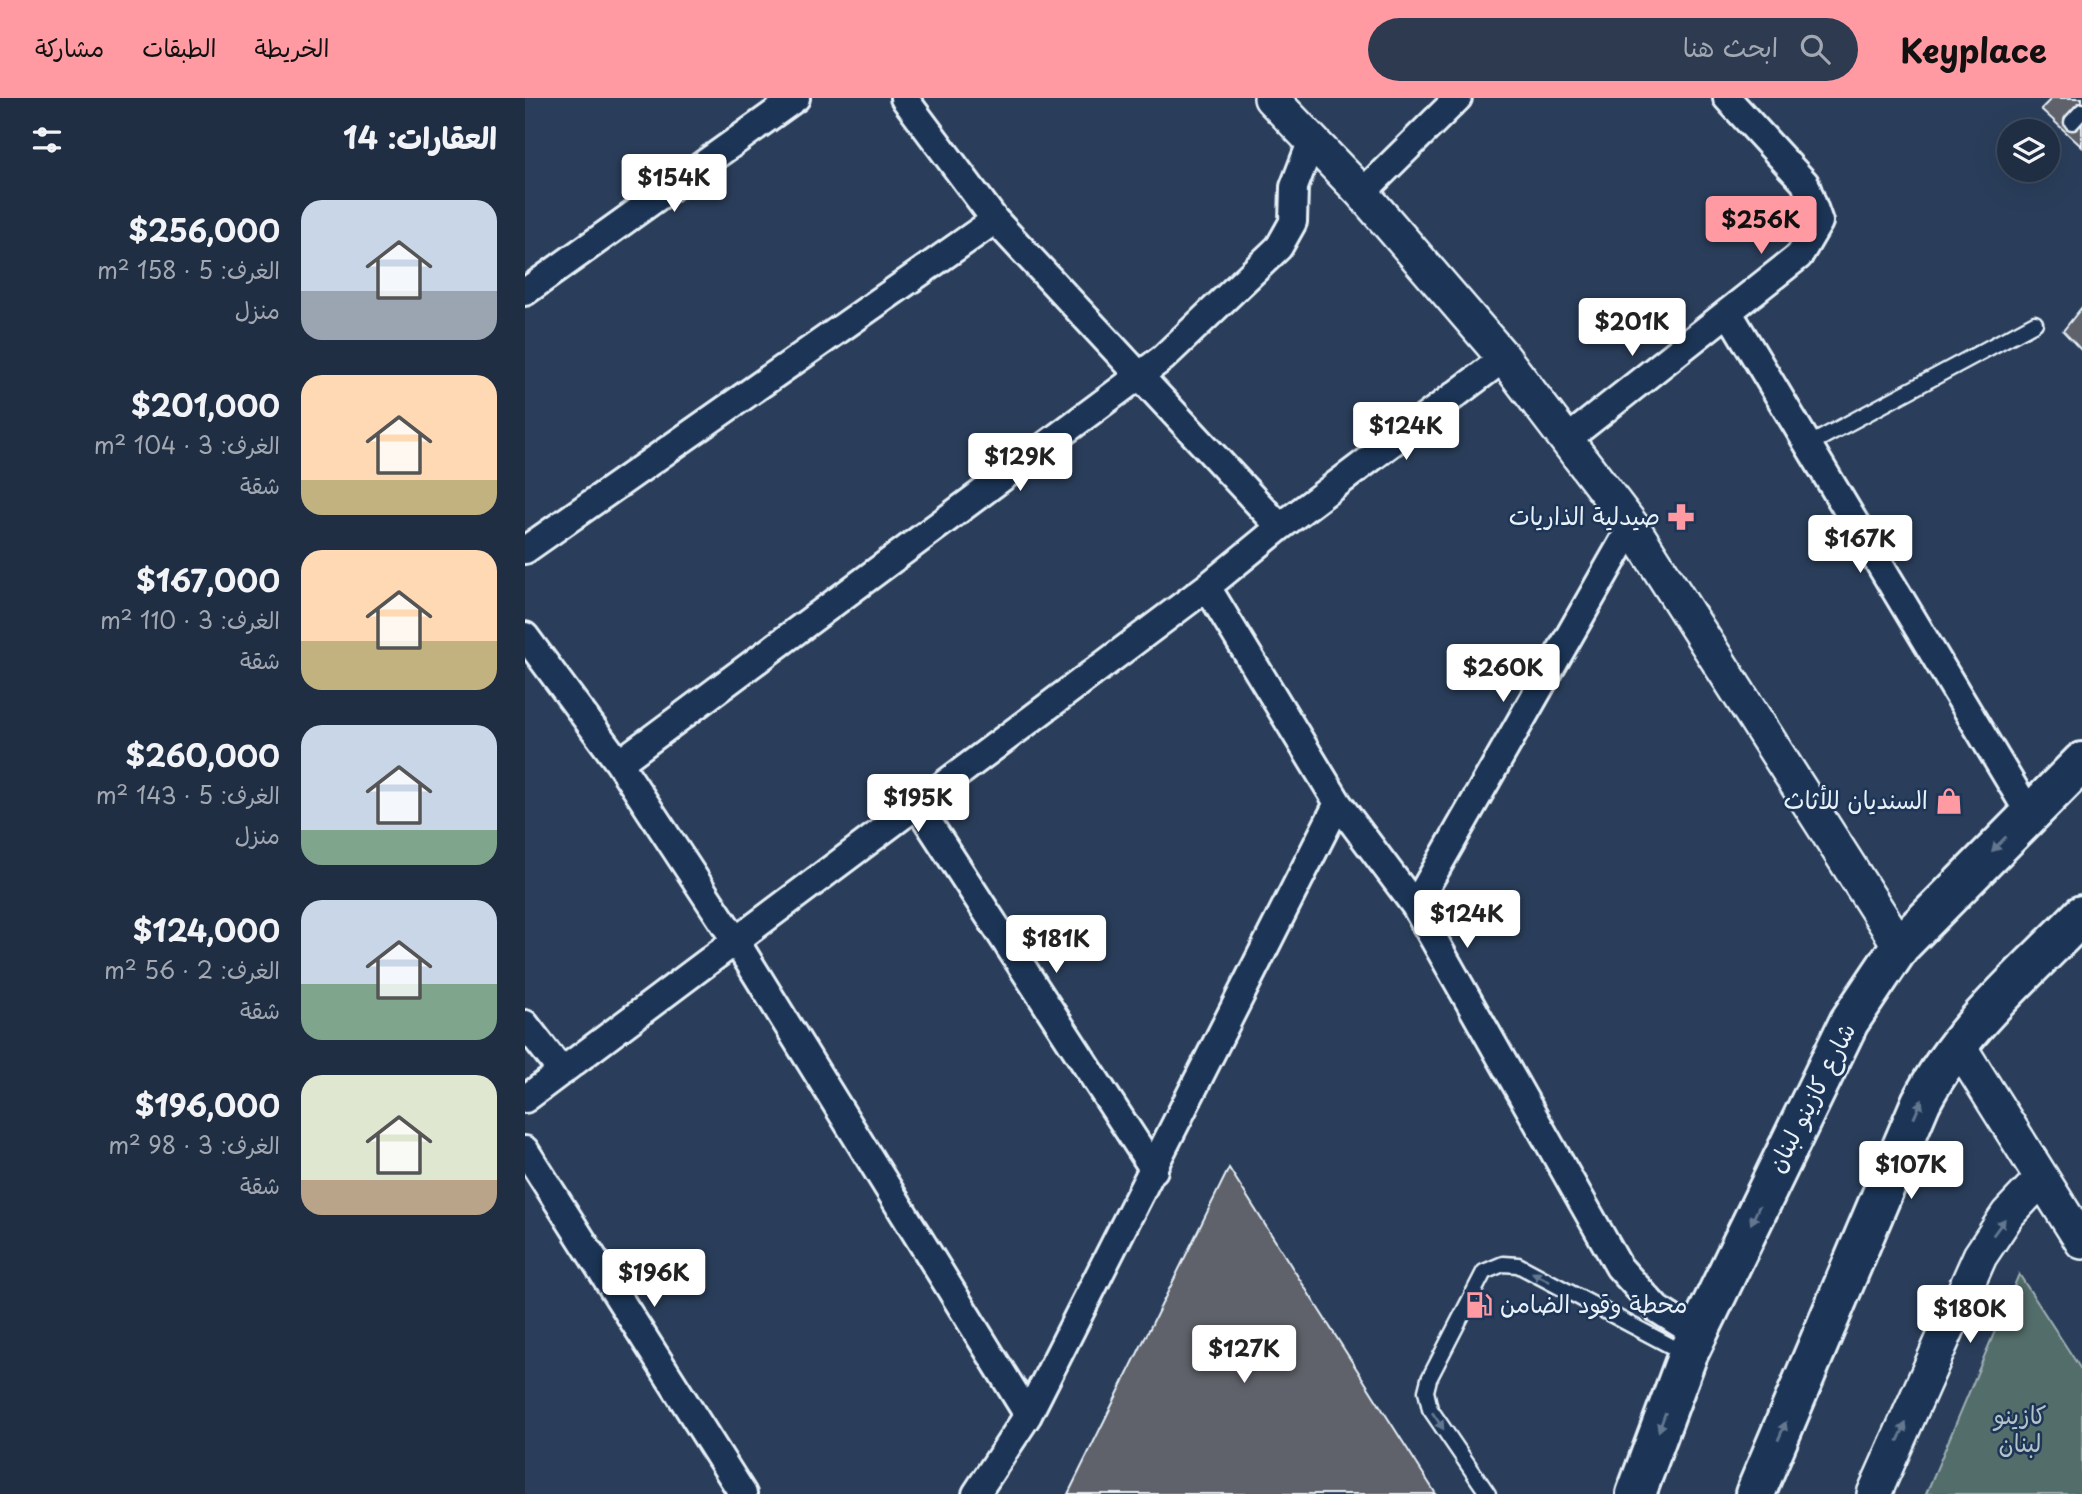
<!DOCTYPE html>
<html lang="ar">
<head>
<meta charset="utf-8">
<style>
  body { margin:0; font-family:"Playpen Sans","Playpen Sans Arabic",sans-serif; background:#2d3a4f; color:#f1f3f6; direction:rtl; height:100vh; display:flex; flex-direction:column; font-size:26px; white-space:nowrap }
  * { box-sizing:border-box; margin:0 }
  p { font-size:23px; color:#a2a8b2 }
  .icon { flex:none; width:38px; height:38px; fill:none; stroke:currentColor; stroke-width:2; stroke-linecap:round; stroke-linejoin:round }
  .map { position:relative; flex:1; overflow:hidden; direction:ltr }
  .panel { display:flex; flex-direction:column; background:#202e44; width:525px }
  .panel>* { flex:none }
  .buttons { position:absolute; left:1472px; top:21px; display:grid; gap:14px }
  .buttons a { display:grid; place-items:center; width:63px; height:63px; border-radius:50%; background:#202e44; box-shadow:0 7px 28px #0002,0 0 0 2px #3d4a5d; font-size:35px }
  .price { position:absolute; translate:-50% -60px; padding:0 16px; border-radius:7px; background:#fff; color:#222; font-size:23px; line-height:46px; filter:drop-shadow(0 2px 4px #0008) }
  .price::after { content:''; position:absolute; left:50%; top:42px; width:21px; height:16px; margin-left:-10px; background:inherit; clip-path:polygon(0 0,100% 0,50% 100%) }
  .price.on { background:#ff9aa2; color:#111 }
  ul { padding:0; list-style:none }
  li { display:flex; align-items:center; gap:21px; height:175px; padding:0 28px }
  li span { display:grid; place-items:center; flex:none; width:196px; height:140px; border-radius:21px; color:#555 }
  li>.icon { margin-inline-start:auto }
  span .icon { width:84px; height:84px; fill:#fffc; stroke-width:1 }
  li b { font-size:30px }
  h2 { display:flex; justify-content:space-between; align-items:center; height:84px; padding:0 28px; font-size:30px }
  header { display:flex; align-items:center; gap:42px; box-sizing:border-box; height:98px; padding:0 35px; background:#ff9aa2; color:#111 }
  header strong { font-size:33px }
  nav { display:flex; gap:38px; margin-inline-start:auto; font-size:24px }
  .search { width:490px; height:63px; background:#2d3a4f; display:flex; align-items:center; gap:18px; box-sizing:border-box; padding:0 24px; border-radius:38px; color:#a2a8b2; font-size:26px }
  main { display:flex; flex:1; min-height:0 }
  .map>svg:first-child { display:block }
  .green { fill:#536d6b; stroke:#9eafb2; stroke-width:2 }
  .building { fill:#5f626a; stroke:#e8f1f8; stroke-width:2 }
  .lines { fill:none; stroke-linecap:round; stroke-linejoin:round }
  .service-casing { stroke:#e8f1f8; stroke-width:19 }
  .minor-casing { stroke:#e8f1f8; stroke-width:32 }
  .tertiary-casing { stroke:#e8f1f8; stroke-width:38 }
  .secondary-casing { stroke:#e8f1f8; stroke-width:44 }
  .service { stroke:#1d3557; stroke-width:14 }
  .minor { stroke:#1d3557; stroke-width:26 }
  .tertiary { stroke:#1d3557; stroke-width:33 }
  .secondary { stroke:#1d3557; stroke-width:38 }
  .oneway { fill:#64778f }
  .labels { text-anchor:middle; stroke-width:5; stroke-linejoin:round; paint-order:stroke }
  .poi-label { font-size:24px; fill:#e8f1f8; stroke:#1d3557; text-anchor:end }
  .street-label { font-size:24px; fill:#e8f1f8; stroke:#1d3557 }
  .park-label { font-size:24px; fill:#b4c3c7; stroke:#1d3557 }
</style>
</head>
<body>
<header>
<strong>Keyplace</strong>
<div class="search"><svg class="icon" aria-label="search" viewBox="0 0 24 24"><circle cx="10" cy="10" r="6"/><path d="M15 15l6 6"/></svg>ابحث هنا</div>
<nav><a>الخريطة</a><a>الطبقات</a><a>مشاركة</a></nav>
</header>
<main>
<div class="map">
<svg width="1557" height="1396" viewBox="0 0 1557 1396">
  <rect width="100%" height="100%" fill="#2a3e5b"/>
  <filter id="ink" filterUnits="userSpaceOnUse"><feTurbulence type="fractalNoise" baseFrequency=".0143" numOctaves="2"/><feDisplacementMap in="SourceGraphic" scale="14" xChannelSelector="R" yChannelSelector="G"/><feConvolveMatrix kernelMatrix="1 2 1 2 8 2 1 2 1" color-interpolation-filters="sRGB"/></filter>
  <g filter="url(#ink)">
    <path class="green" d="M1494 1176 1557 1273V1396H1401Z"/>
    <path class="building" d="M1527 0H1557V49L1516 11Z
      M1557 209V253L1538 233Z
      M704 1070 911 1396H543Z"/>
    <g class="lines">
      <defs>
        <path id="service" d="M1547 24 1557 13
          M1285 346 1510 225
          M963 1396 905 1311 901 1293 904 1281 959 1174 978 1166 993 1167 1161 1256"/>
        <path id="minor" d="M379 0 470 122 755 429
          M837 95 933 0
          M0 194 271 0
          M1204 215 1504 715
          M1040 343 1274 158 1294 124 1280 85 1202 0
          M0 452 470 122
          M682 489 813 705 890 808 1094 1169 1132 1211 1173 1237
          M0 538 94 665 212 845 503 1317
          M94 665 638 260 754 149 768 124 769 89 787 42
          M392 707 629 1072
          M890 808 1107 428
          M0 926 37 974
          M0 1001 682 489 755 429 979 260
          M0 1052 218 1396
          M451 1396 503 1317 813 705"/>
        <path id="tertiary" d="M746 0 837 95 979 260 1107 428 1375 848
          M1432 945 1557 1144
          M1349 1396 1455 1158 1483 1116 1517 1080"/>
        <path id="secondary" d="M1111 1396 1163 1256 1324 924 1375 848 1557 664
          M1230 1396 1396 1004C1434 931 1500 876 1557 817"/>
      </defs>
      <use href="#service" class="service-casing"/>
      <use href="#minor" class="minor-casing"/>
      <use href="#tertiary" class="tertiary-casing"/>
      <use href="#secondary" class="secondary-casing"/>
      <use href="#service" class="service"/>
      <use href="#minor" class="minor"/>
      <use href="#tertiary" class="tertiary"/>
      <use href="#secondary" class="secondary"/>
    </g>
    <defs><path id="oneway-solid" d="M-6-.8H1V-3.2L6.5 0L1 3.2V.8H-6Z" transform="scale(1.75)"/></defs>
    <g class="oneway">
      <use href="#oneway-solid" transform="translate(1474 746) rotate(134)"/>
      <use href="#oneway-solid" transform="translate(1393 1011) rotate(-66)"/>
      <use href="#oneway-solid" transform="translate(1230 1117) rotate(115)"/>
      <use href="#oneway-solid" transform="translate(1474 1129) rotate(-54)"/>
      <use href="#oneway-solid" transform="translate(1016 1179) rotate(-153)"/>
      <use href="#oneway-solid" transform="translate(913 1323) rotate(56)"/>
      <use href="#oneway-solid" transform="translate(1137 1324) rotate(110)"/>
      <use href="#oneway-solid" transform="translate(1257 1333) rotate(-67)"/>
      <use href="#oneway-solid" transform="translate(1377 1334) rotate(-66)"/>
    </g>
  </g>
  <defs>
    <symbol id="pharmacy-bare" viewBox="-9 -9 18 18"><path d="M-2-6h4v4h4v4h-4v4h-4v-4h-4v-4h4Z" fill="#ff9aa2" stroke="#1d3557" stroke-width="2.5" paint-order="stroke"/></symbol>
    <symbol id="shop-bare" viewBox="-9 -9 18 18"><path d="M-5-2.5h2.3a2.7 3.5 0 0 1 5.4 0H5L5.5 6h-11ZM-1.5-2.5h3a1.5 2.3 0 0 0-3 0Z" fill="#ff9aa2" stroke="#1d3557" stroke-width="2.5" paint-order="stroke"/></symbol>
    <symbol id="fuel-bare" viewBox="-9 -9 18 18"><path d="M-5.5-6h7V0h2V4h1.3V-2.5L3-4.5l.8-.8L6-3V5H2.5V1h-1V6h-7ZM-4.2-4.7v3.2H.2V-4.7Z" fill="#ff9aa2" stroke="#1d3557" stroke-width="2.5" paint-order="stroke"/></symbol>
  </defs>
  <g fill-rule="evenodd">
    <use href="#pharmacy-bare" x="1137" y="400" width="38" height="38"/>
    <use href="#shop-bare" x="1405" y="684" width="38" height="38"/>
    <use href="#fuel-bare" x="935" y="1188" width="38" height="38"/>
  </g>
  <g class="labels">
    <g class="poi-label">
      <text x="1135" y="427">صيدلية الذاريات</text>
      <text x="1403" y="711">السنديان للأثاث</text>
      <text x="975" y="1215" text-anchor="start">محطة وقود الضامن</text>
    </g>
    <g class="street-label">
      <text transform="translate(1287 1000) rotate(-63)" y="8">شارع كازينو لبنان</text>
    </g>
    <g class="park-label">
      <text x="1495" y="1326">كازينو<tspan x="1495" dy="28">لبنان</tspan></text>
    </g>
  </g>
</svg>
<div class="buttons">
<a><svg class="icon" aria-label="layers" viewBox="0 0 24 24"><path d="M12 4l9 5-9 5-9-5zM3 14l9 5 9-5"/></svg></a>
</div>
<b class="price" style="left:149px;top:116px">$154K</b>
<b class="price on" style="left:1236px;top:158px">$256K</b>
<b class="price" style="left:1107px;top:260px">$201K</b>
<b class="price" style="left:881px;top:364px">$124K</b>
<b class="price" style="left:495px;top:395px">$129K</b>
<b class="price" style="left:1335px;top:477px">$167K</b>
<b class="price" style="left:978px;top:606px">$260K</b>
<b class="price" style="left:393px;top:736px">$195K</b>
<b class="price" style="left:942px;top:852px">$124K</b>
<b class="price" style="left:531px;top:877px">$181K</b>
<b class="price" style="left:1386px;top:1103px">$107K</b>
<b class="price" style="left:129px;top:1211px">$196K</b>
<b class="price" style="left:1445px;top:1247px">$180K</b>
<b class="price" style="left:719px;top:1287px">$127K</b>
</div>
<section class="panel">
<h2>العقارات: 14<svg class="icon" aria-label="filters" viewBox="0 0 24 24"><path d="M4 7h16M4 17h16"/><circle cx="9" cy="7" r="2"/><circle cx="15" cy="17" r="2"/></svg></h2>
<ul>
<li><span style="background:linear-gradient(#c9d6e8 65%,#9aa5b1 0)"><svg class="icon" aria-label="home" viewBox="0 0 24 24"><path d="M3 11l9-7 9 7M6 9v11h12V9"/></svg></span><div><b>$256,000</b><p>الغرف: 5 · 158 m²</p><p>منزل</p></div></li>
<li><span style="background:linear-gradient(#ffd9b3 75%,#c2b280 0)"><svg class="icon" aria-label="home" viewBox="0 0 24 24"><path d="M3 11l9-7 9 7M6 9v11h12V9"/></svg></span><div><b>$201,000</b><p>الغرف: 3 · 104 m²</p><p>شقة</p></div></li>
<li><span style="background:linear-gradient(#ffd9b3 65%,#c2b280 0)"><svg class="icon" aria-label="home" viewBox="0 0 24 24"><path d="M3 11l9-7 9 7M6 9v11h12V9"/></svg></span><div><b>$167,000</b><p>الغرف: 3 · 110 m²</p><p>شقة</p></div></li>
<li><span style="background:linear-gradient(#c9d6e8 75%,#7fa58c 0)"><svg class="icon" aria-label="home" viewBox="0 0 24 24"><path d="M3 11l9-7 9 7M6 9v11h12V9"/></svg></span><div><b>$260,000</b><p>الغرف: 5 · 143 m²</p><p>منزل</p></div></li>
<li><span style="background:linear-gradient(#c9d6e8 60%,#7fa58c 0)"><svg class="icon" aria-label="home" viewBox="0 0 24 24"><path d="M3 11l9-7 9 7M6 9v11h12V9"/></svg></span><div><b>$124,000</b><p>الغرف: 2 · 56 m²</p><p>شقة</p></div></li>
<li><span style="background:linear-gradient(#dfe7d0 75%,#b9a48a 0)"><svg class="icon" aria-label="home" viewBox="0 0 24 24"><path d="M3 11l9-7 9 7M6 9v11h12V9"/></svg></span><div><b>$196,000</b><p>الغرف: 3 · 98 m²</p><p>شقة</p></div></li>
</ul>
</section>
</main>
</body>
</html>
